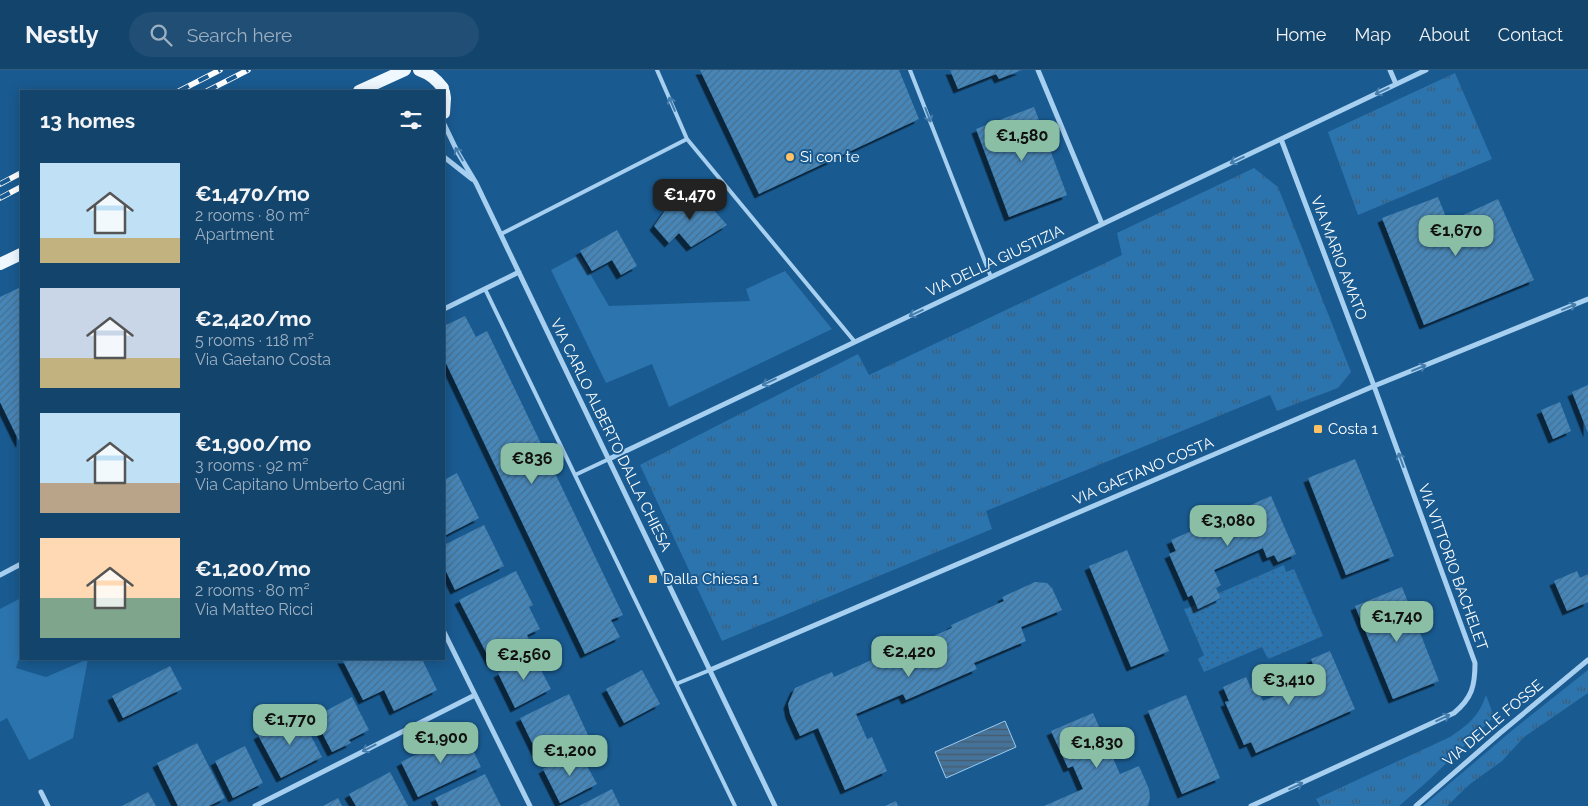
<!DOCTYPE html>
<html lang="en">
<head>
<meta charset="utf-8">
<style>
  body { margin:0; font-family:Raleway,sans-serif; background:#204e74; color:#f1f3f6; height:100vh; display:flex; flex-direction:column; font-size:19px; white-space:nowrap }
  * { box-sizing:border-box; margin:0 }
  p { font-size:16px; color:#9db0c2 }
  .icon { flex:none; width:28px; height:28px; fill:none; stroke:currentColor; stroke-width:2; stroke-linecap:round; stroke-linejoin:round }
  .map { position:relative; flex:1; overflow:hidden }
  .drawer { position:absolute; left:20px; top:20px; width:425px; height:570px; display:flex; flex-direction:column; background:#13446c; border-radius:0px; box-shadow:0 2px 12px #0003,0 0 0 1px #325c7f }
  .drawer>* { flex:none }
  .price { position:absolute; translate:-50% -42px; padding:0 11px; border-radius:10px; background:#8abfa5; color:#111; font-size:16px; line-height:32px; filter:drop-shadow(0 1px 2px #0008) }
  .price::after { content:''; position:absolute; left:50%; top:30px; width:15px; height:11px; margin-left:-8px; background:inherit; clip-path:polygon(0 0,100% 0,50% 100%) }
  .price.on { background:#222; color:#fff }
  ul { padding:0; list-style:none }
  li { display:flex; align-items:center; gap:15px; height:125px; padding:0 20px }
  li span { display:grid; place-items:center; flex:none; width:140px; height:100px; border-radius:0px; color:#555 }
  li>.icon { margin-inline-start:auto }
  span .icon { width:60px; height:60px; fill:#fffc; stroke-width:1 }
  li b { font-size:21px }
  h2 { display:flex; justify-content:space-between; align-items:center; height:60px; padding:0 20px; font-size:21px }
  header { display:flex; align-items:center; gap:30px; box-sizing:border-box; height:70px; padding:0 25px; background:#13446c; border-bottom:1px solid #325c7f }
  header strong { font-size:24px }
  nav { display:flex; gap:28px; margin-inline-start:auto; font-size:18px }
  .search { width:350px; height:45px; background:#204e74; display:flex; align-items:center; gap:12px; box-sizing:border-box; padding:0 18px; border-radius:28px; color:#9db0c2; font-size:19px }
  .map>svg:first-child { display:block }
  .grass { fill:url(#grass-tufts) }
  .park { fill:#2c74ae }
  .garden { fill:url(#garden-dots) }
  .water { fill:url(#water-rules); stroke:#9accf1 }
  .building { fill:url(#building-hatch); filter:url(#shadow) }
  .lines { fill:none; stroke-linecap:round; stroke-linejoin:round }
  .lane { stroke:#a7cfef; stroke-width:4 }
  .street { stroke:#a7cfef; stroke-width:5 }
  .primary { stroke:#eff7ff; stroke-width:12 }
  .rail-casing { stroke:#fff; stroke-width:5.5 }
  .rail { stroke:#195a90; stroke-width:4; stroke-dasharray:11; stroke-linecap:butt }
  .oneway { stroke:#447dac }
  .poi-dot { fill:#ffc265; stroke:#195a90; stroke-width:2 }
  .labels { text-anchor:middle; stroke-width:4; stroke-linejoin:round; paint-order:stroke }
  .poi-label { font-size:15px; fill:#fff; stroke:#195a90; text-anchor:start }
  .street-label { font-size:15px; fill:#fff; stroke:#195a90 }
</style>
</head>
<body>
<header>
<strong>Nestly</strong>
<div class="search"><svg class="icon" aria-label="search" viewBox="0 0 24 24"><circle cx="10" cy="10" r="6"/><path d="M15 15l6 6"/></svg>Search here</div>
<nav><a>Home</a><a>Map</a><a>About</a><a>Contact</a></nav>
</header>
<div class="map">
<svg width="1588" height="736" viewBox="0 0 1588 736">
  <defs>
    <pattern id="grass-tufts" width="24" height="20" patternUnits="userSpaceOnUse" patternTransform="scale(1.25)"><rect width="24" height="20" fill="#2c74ae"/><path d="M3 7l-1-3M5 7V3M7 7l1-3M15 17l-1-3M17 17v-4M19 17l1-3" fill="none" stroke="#3e5e78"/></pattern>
    <pattern id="garden-dots" width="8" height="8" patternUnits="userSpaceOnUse" patternTransform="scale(1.25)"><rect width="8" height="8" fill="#2c74ae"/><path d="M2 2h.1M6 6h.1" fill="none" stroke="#3e5e78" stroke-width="1.8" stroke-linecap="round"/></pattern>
    <pattern id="water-rules" width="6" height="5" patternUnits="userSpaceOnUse" patternTransform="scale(1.25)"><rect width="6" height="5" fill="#447299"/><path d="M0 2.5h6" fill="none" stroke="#495b6b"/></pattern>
    <pattern id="building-hatch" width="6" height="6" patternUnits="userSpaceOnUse" patternTransform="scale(1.25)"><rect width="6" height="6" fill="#4686b9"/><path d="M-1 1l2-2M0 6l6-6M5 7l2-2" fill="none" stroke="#486f8d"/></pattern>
    <filter id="shadow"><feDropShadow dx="-4.5" dy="4.5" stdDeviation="0" flood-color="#0009"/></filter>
  </defs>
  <rect width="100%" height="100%" fill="#195a90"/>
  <path class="grass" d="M1455 3 1492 89 1358 145 1328 62Z
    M1254 98 1278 117 1351 302 1338 318 1277 341 1270 325 986 441 992 459 722 571 640 395 858 284 869 305 1122 185 1117 163Z
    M1588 600V623L1524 667 1502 691 1470 714 1447 736H1423L1515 658Z
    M1486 625 1494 647 1429 710 1399 736H1320L1316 729 1450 667C1467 656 1480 645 1486 625Z"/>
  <path class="park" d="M579 185 609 236 750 231 746 219 785 201 832 259 669 337 652 294 606 313 551 200Z
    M21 528V582L16 598 46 607 88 589 73 668 29 690 7 648 0 652V539Z"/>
  <path class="garden" d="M1284 495 1286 502 1294 499 1323 566 1268 589 1262 577 1204 602 1198 589 1204 585 1184 539 1196 535 1198 539 1221 529 1219 523Z"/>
  <path class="water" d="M1005 651 1016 677 946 708 935 682Z"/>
  <path class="building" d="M700 0H899L919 49 759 124Z
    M950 0H1022L999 9 996 4 958 19Z
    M1034 37 1067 125 1009 147 976 59Z
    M698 122 727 155 691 177 679 163 669 173 654 156 667 138Z
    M1438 127 1448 152 1498 129 1534 210 1424 255 1382 148Z
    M617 160 637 196 621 205 612 190 592 201 580 181Z
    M21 217V372L20 373 0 332V227Z
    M465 246 476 267 487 261 623 545 611 550 620 567 585 584 444 289V256Z
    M1588 315V363L1572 322Z
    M1560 332 1571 361 1553 369 1541 340Z
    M1355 389 1394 486 1346 505 1308 408Z
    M457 403 479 448 444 466V410Z
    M1271 426 1296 484 1278 492 1274 485 1267 488 1263 478 1214 500 1221 515 1216 518 1221 528 1198 539 1192 525 1188 527 1169 484 1176 481 1171 470Z
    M484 455 504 496 455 520 444 497V475Z
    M1127 480 1169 581 1131 597 1089 496Z
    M516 501 533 535 529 537 540 559 527 565 530 572 491 592 459 530Z
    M1577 501 1580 508 1588 504V532L1567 541 1554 511Z
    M1035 512 1047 513 1052 518 1062 540 1021 557 1026 571 974 593 977 599 906 630 903 624 856 644 867 669 872 667 887 701 845 720 818 658 800 666 790 644 788 634 795 618 832 602 834 607 889 582 890 585 915 574 920 586 934 580 929 568 952 558 951 555 1004 531 1002 527Z
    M1402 517 1439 611 1393 629 1355 536Z
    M1330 581 1355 639 1256 683 1251 672 1244 675 1225 632 1229 631 1223 617 1246 607 1251 618 1256 616 1263 631 1312 610 1307 600 1314 597 1311 589Z
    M533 585 551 619 515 638 498 603Z
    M342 589H422L437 620 394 641 384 620 363 630Z
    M170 596 182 619 123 648 112 626Z
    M642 600 660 634 624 653 606 619Z
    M569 624 588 665 540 689 520 648Z
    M1186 625 1220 708 1182 724 1148 641Z
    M352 627 369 660 349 670 351 673 332 682 314 647Z
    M299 643 322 687 281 708 258 665Z
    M1093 643 1120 704 1139 696 1149 719 1150 728 1148 736H1044L1083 719 1073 696 1068 698 1051 661Z
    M464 661 481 697 418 727 401 692Z
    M197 673 225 728 209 736H178L157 693Z
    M245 676 263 713 233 728 215 691Z
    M578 680 597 714 560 733 543 699Z
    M390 702 408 736H356L349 724Z
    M485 704 501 736H439L435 728Z
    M612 719 620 736H579Z
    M148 722 156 736H122Z
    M338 728 342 736H323Z
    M896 731 898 736H885Z"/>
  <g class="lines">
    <path class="lane" d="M657 0 687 69
      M910 0 991 207
      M501 164 687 69 855 272
      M485 219 735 736
      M575 405 609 389
      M676 614 710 600"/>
    <path class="street" d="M1038 0 1102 154
      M1390 0 1396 14
      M444 54 458 83 476 113 775 736
      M444 87 472 109
      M444 239 519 202
      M609 389 1426 0
      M0 505 21 494
      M444 562 530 736
      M710 600 1374 316 1588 229
      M41 722 48 736
      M255 736 475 625
      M1251 736 1454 643C1472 628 1475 616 1475 593L1374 316 1281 69
      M1416 736 1500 663 1588 590"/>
    <path class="primary" d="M419 0C430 4 436 9 443 18
      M359 21 405 0
      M444 22 445 28 444 43
      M0 194 21 184"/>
    <defs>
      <path id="rail" d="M179 21 220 0
        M207 21 248 0
        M0 114 21 103
        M0 128 21 117"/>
    </defs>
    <use href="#rail" class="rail-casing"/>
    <use href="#rail" class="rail"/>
  </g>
  <defs><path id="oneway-shaft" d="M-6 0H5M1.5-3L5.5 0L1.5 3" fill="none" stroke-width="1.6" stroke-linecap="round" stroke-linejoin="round" transform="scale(1.25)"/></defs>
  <g class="oneway">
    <use href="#oneway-shaft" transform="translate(1382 21) rotate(155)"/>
    <use href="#oneway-shaft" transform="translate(672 34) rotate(-113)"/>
    <use href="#oneway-shaft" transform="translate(928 45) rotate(69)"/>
    <use href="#oneway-shaft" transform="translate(459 84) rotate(-120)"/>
    <use href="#oneway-shaft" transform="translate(1237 90) rotate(155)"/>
    <use href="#oneway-shaft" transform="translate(1569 237) rotate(-22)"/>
    <use href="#oneway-shaft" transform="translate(916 243) rotate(155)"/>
    <use href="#oneway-shaft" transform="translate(1419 298) rotate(-22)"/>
    <use href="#oneway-shaft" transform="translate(769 312) rotate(155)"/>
    <use href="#oneway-shaft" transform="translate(1401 390) rotate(-110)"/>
    <use href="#oneway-shaft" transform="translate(1443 648) rotate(-25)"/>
    <use href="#oneway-shaft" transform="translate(369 678) rotate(153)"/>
    <use href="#oneway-shaft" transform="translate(1296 716) rotate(-25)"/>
  </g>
  <g class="poi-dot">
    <circle cx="790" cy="87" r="5"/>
    <rect x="1313" y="354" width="10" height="10" rx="2.5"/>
    <rect x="648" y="504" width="10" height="10" rx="2.5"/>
  </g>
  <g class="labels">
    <g class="poi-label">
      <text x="800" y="92">Sì con te</text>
      <text x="1328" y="364">Costa 1</text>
      <text x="663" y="514">Dalla Chiesa 1</text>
    </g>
    <g class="street-label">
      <text transform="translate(1339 188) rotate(69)" y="5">VIA MARIO AMATO</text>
      <text transform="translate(995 191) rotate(-25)" y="5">VIA DELLA GIUSTIZIA</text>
      <text transform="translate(611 365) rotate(64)" y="5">VIA CARLO ALBERTO DALLA CHIESA</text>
      <text transform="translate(1143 401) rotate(-23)" y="5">VIA GAETANO COSTA</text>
      <text transform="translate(1453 497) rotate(70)" y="5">VIA VITTORIO BACHELET</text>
      <text transform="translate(1493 653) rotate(-40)" y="5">VIA DELLE FOSSE</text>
    </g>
  </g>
</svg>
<b class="price" style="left:1022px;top:92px">€1,580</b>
<b class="price on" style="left:690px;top:151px">€1,470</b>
<b class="price" style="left:1456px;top:187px">€1,670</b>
<b class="price" style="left:532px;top:415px">€836</b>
<b class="price" style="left:1228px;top:477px">€3,080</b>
<b class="price" style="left:1397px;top:573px">€1,740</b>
<b class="price" style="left:909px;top:608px">€2,420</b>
<b class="price" style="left:524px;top:611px">€2,560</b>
<b class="price" style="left:1289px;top:636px">€3,410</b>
<b class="price" style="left:290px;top:676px">€1,770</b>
<b class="price" style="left:441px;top:694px">€1,900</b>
<b class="price" style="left:1097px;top:699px">€1,830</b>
<b class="price" style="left:570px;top:707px">€1,200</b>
<section class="drawer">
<h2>13 homes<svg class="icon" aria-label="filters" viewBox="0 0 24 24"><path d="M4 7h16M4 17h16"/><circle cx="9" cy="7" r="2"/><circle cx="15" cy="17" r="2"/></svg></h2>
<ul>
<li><span style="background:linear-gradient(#bfe0f5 75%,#c2b280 0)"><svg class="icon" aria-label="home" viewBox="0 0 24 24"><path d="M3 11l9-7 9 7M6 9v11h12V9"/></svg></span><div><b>€1,470/mo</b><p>2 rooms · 80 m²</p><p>Apartment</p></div></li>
<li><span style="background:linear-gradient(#c9d6e8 70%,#c2b280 0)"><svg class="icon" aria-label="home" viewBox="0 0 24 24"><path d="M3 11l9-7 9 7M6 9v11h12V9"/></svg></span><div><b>€2,420/mo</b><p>5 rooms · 118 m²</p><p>Via Gaetano Costa</p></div></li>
<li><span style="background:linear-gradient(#bfe0f5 70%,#b9a48a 0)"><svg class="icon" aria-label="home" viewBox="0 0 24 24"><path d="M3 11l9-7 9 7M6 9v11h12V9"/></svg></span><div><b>€1,900/mo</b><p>3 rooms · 92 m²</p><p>Via Capitano Umberto Cagni</p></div></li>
<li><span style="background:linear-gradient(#ffd9b3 60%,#7fa58c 0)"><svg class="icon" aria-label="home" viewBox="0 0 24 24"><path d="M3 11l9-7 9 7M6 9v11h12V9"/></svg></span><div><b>€1,200/mo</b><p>2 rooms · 80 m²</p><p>Via Matteo Ricci</p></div></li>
</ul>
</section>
</div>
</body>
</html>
